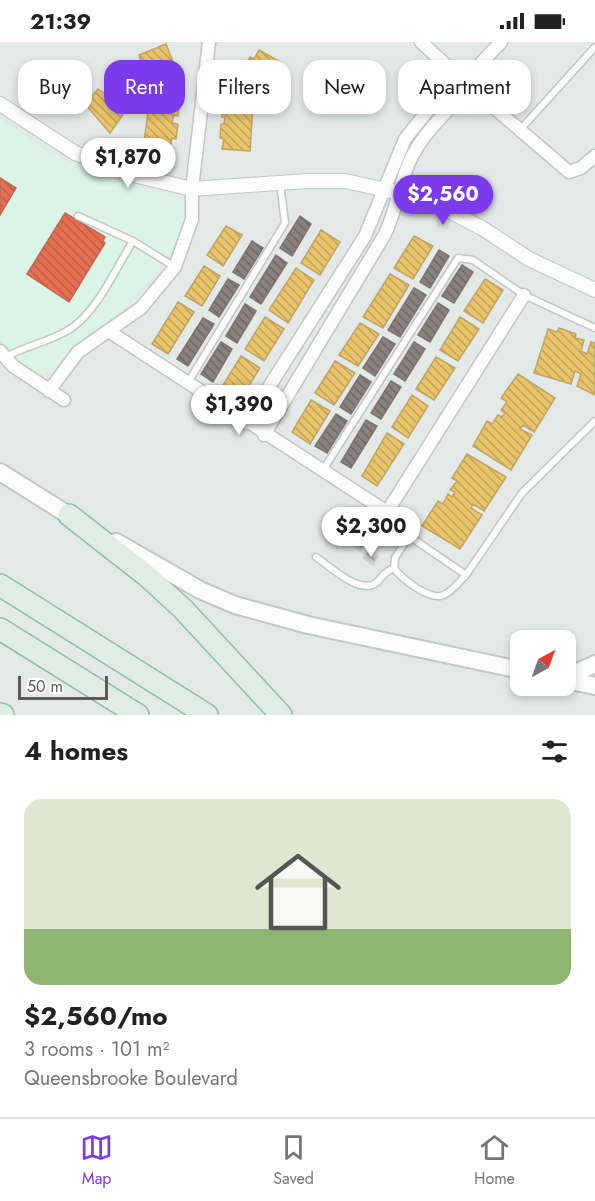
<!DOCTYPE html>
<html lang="en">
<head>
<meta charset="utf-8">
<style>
  body { margin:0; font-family:Jost,sans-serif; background:#f6f6f6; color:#222; height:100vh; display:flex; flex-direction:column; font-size:22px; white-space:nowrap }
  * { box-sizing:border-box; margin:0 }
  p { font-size:20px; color:#767676 }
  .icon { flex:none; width:33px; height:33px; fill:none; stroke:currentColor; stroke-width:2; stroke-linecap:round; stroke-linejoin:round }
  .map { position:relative; height:673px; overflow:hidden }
  .side { display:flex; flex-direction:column; background:#fff; flex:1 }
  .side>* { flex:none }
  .top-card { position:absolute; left:18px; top:18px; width:560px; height:54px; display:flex; gap:12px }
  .needle { width:39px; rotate:41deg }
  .fabs { position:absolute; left:510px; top:588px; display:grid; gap:12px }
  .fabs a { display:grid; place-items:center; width:66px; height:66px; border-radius:12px; background:#fff; box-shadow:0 3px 9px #0003; font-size:30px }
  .scale { position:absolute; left:18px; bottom:15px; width:90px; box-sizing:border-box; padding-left:6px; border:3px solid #61595f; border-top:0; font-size:16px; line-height:21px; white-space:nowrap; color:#61595f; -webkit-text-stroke:4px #fff; paint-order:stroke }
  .price { position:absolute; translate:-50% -51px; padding:0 14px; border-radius:21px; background:#fff; color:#222; font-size:20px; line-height:39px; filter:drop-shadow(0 2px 3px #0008) }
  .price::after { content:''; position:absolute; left:50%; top:36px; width:18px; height:14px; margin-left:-9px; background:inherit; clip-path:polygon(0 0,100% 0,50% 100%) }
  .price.selected { background:#7c3aed; color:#fff }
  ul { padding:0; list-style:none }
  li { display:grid; align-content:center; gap:12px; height:318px; padding:0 24px }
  li span { display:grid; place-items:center; height:186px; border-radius:18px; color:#555 }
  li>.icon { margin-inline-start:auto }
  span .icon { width:108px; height:108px; fill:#fffc; stroke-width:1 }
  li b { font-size:26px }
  h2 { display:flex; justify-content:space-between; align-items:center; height:72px; padding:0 24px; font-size:26px }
  .pill { padding:0 21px; border-radius:18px; background:#fff; box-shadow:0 3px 9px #0003; font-size:21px; line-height:54px }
  .pill.selected { background:#7c3aed; color:#fff }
  .status { display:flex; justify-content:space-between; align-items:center; height:42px; padding:0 30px; background:#fff; direction:ltr }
  .status svg { height:16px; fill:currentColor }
  .tab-bar { display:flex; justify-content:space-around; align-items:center; height:84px; border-top:2px solid #e0e0e0; background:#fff; font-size:16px; color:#767676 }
  .tab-bar a { display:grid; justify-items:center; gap:3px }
  .tab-bar .selected { color:#7c3aed }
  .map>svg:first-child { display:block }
  .commercial { fill:#daf4e5 }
  .homes { fill:url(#homes-back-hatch); stroke:#c0a467; stroke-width:1.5 }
  .shops { fill:url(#shops-back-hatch); stroke:#bf6855; stroke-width:1.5 }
  .industry { fill:url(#industry-back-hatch); stroke:#7e7573; stroke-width:1.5 }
  .building { fill:url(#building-back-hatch); stroke:#d2d8d4; stroke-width:1.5 }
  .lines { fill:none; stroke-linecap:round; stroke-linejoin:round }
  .service-casing { stroke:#c4c5c5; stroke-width:9 }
  .minor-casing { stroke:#c4c5c5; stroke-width:15 }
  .tertiary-casing { stroke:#c4c5c5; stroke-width:16 }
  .secondary-casing { stroke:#c5c6c5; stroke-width:20 }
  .motorway-casing { stroke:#91bfa2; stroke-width:24 }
  .service { stroke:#fbfcfb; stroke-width:6 }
  .minor { stroke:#fbfcfb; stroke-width:12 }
  .tertiary { stroke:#fbfcfb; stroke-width:14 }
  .secondary { stroke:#fbfcfb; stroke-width:16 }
  .motorway { stroke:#dfede5; stroke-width:21 }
</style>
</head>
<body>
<div class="status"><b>21:39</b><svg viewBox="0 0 49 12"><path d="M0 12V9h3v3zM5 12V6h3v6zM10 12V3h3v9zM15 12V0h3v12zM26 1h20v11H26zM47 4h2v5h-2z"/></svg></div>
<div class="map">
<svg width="595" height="673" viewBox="0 0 595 673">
  <defs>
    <pattern id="homes-back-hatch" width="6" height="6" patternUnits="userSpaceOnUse" patternTransform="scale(1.5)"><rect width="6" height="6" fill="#e9c46a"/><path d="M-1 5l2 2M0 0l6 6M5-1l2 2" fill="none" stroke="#c0a25a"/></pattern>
    <pattern id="shops-back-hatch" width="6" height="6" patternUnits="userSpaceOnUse" patternTransform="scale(1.5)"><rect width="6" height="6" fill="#e76f51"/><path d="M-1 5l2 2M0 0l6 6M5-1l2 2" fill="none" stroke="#bf5e46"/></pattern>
    <pattern id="industry-back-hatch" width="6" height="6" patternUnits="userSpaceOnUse" patternTransform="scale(1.5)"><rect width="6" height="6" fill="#8a817c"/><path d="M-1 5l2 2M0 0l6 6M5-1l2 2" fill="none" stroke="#6f6864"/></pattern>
    <pattern id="building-back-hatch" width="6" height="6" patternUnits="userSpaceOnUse" patternTransform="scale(1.5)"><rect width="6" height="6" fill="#cdd0ce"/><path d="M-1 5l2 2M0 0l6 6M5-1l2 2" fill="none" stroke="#aaacaa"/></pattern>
  </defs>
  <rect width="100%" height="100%" fill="#e3e9e6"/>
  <path class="commercial" d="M0 76 50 111 130 144 176 153 186 162V171L176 202 159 228 122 269 88 292 66 312 53 328 41 332 24 323 0 298Z"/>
  <path class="homes" d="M166 2 175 25 146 36 139 13Z
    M259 8 282 21 268 46 273 49 269 58 263 54 260 62 236 47 241 39 238 37 250 15 254 17Z
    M98 47 127 67 110 91 85 62Z
    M150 56 180 60 178 74 174 73 172 81 178 82 176 97 172 96 170 106 144 100Z
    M223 60 253 63 250 109 222 107 224 97 220 96 221 82H224L225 75H222Z
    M226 184 242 193 223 224 207 213Z
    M321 188 340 200 320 233 301 221Z
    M414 194 433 204 413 237 394 226Z
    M204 224 220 234 202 264 185 254Z
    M296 226 314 238 288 281 269 268Z
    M390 232 409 243 383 286 363 275Z
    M485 237 503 248 483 281 464 269Z
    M178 260 194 270 168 312 152 302Z
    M265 275 284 287 264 319 245 307Z
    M460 275 479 287 458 319 440 308Z
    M360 281 379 292 358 324 339 313Z
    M559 286 576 292 575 296 584 298 581 309 587 312 591 300 595 301V353L577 344 581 332 575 329 571 342 534 331 548 287 557 290Z
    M241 314 260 326 240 358 221 346Z
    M436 315 455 326 434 358 416 347Z
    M335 319 355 331 334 363 315 351Z
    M518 332 555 356 534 390 523 383 520 387 532 393 511 428 473 404 487 379 492 382 498 373 502 375 505 371 501 368 507 360 501 356Z
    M412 353 428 364 408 396 392 385Z
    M311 358 330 369 310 402 292 390Z
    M387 391 404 402 377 444 362 434Z
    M467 412 506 435 484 469 473 462 471 466 482 473 460 507 422 484 438 459 443 462 448 452 452 455 455 450 450 448 457 439 452 436Z"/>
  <path class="shops" d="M0 136 16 146 0 173Z
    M65 171 105 195 103 199 105 201 69 260 27 232Z"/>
  <path class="industry" d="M300 174 311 182 292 214 280 206Z
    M252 199 263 206 244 237 233 230Z
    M439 208 449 214 430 246 420 240Z
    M276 213 287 221 261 262 250 255Z
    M462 223 473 230 454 261 442 254Z
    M228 237 239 243 219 275 209 268Z
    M414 246 426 253 400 295 388 288Z
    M438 261 449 268 430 300 418 293Z
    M245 262 256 269 237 301 226 294Z
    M203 276 214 282 188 324 177 317Z
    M383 295 395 302 375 334 363 326Z
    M221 300 232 307 213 340 201 332Z
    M414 300 425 307 405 339 394 332Z
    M360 333 371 340 351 372 340 365Z
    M391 339 401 345 381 377 371 371Z
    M336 372 347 379 327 411 315 404Z
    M366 378 377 384 351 426 341 420Z"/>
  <path class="building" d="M349 469 365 479 367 476 378 482 375 486 382 490 372 506 365 502 360 510 350 503 352 500 344 495 347 490 339 485Z
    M368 509 378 515 373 523 363 516Z"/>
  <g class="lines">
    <defs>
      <path id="service" d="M519 89 595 5
        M78 174 133 199
        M6 315C27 303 50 300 70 287 97 270 116 226 133 199L175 225
        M187 342 285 181 280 141
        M323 428 458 216 473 218 524 253 595 286
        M387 470 409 494 466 533 522 451 595 379
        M409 494 395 516 394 526C400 535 407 539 415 545 442 562 446 554 466 533
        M316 515C330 524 359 553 376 541 383 535 383 530 394 526"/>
      <path id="minor" d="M421 0 470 45 569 130 581 126 595 114
        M463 40 501 0
        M110 290 387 470 524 253
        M0 309 13 324 64 358
        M49 349 78 310 141 266 175 225 192 177V147L209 0
        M246 381 365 194 405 97 456 33
        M264 393 385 192C398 165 400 134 415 109 428 86 452 65 470 45"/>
      <path id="tertiary" d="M0 62 75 111 138 134 192 147 307 139H345L405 152 445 167 482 186 529 217 595 248"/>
      <path id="secondary" d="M0 430 78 479
        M116 500 200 548 235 563 308 583 520 628
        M566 635 595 622
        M566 638 595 644"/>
      <path id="motorway" d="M69 473 147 534 183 567 281 673
        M0 543 207 673
        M0 587 138 673
        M0 672 3 673"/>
    </defs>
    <use href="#service" class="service-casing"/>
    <use href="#minor" class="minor-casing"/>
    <use href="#tertiary" class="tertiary-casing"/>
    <use href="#secondary" class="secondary-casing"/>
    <use href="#motorway" class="motorway-casing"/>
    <use href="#service" class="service"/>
    <use href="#minor" class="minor"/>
    <use href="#tertiary" class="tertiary"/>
    <use href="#secondary" class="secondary"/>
    <use href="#motorway" class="motorway"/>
  </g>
</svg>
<div class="fabs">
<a><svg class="needle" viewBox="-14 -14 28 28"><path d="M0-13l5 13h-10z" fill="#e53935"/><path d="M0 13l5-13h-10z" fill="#767676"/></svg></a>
</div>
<div class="scale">50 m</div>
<b class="price" style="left:128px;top:147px">$1,870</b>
<b class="price selected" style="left:443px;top:184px">$2,560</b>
<b class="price" style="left:239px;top:394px">$1,390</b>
<b class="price" style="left:371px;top:516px">$2,300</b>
<div class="top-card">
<a class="pill">Buy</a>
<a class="pill selected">Rent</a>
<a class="pill">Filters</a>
<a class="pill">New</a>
<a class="pill">Apartment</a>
</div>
</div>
<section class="side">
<h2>4 homes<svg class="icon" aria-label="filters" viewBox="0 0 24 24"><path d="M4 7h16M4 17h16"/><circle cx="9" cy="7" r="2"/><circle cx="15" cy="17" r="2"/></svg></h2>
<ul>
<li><span style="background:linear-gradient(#dfe7d0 70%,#8fb573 0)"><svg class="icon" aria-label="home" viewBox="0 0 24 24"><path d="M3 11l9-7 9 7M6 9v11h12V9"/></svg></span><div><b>$2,560/mo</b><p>3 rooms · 101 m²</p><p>Queensbrooke Boulevard</p></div></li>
</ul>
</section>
<nav class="tab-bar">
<a class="selected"><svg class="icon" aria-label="map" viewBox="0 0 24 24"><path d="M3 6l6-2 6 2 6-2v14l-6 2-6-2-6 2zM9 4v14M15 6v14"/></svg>Map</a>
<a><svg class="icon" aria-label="saved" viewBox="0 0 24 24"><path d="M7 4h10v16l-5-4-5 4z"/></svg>Saved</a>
<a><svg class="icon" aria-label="home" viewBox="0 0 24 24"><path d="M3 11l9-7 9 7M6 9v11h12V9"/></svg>Home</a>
</nav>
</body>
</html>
